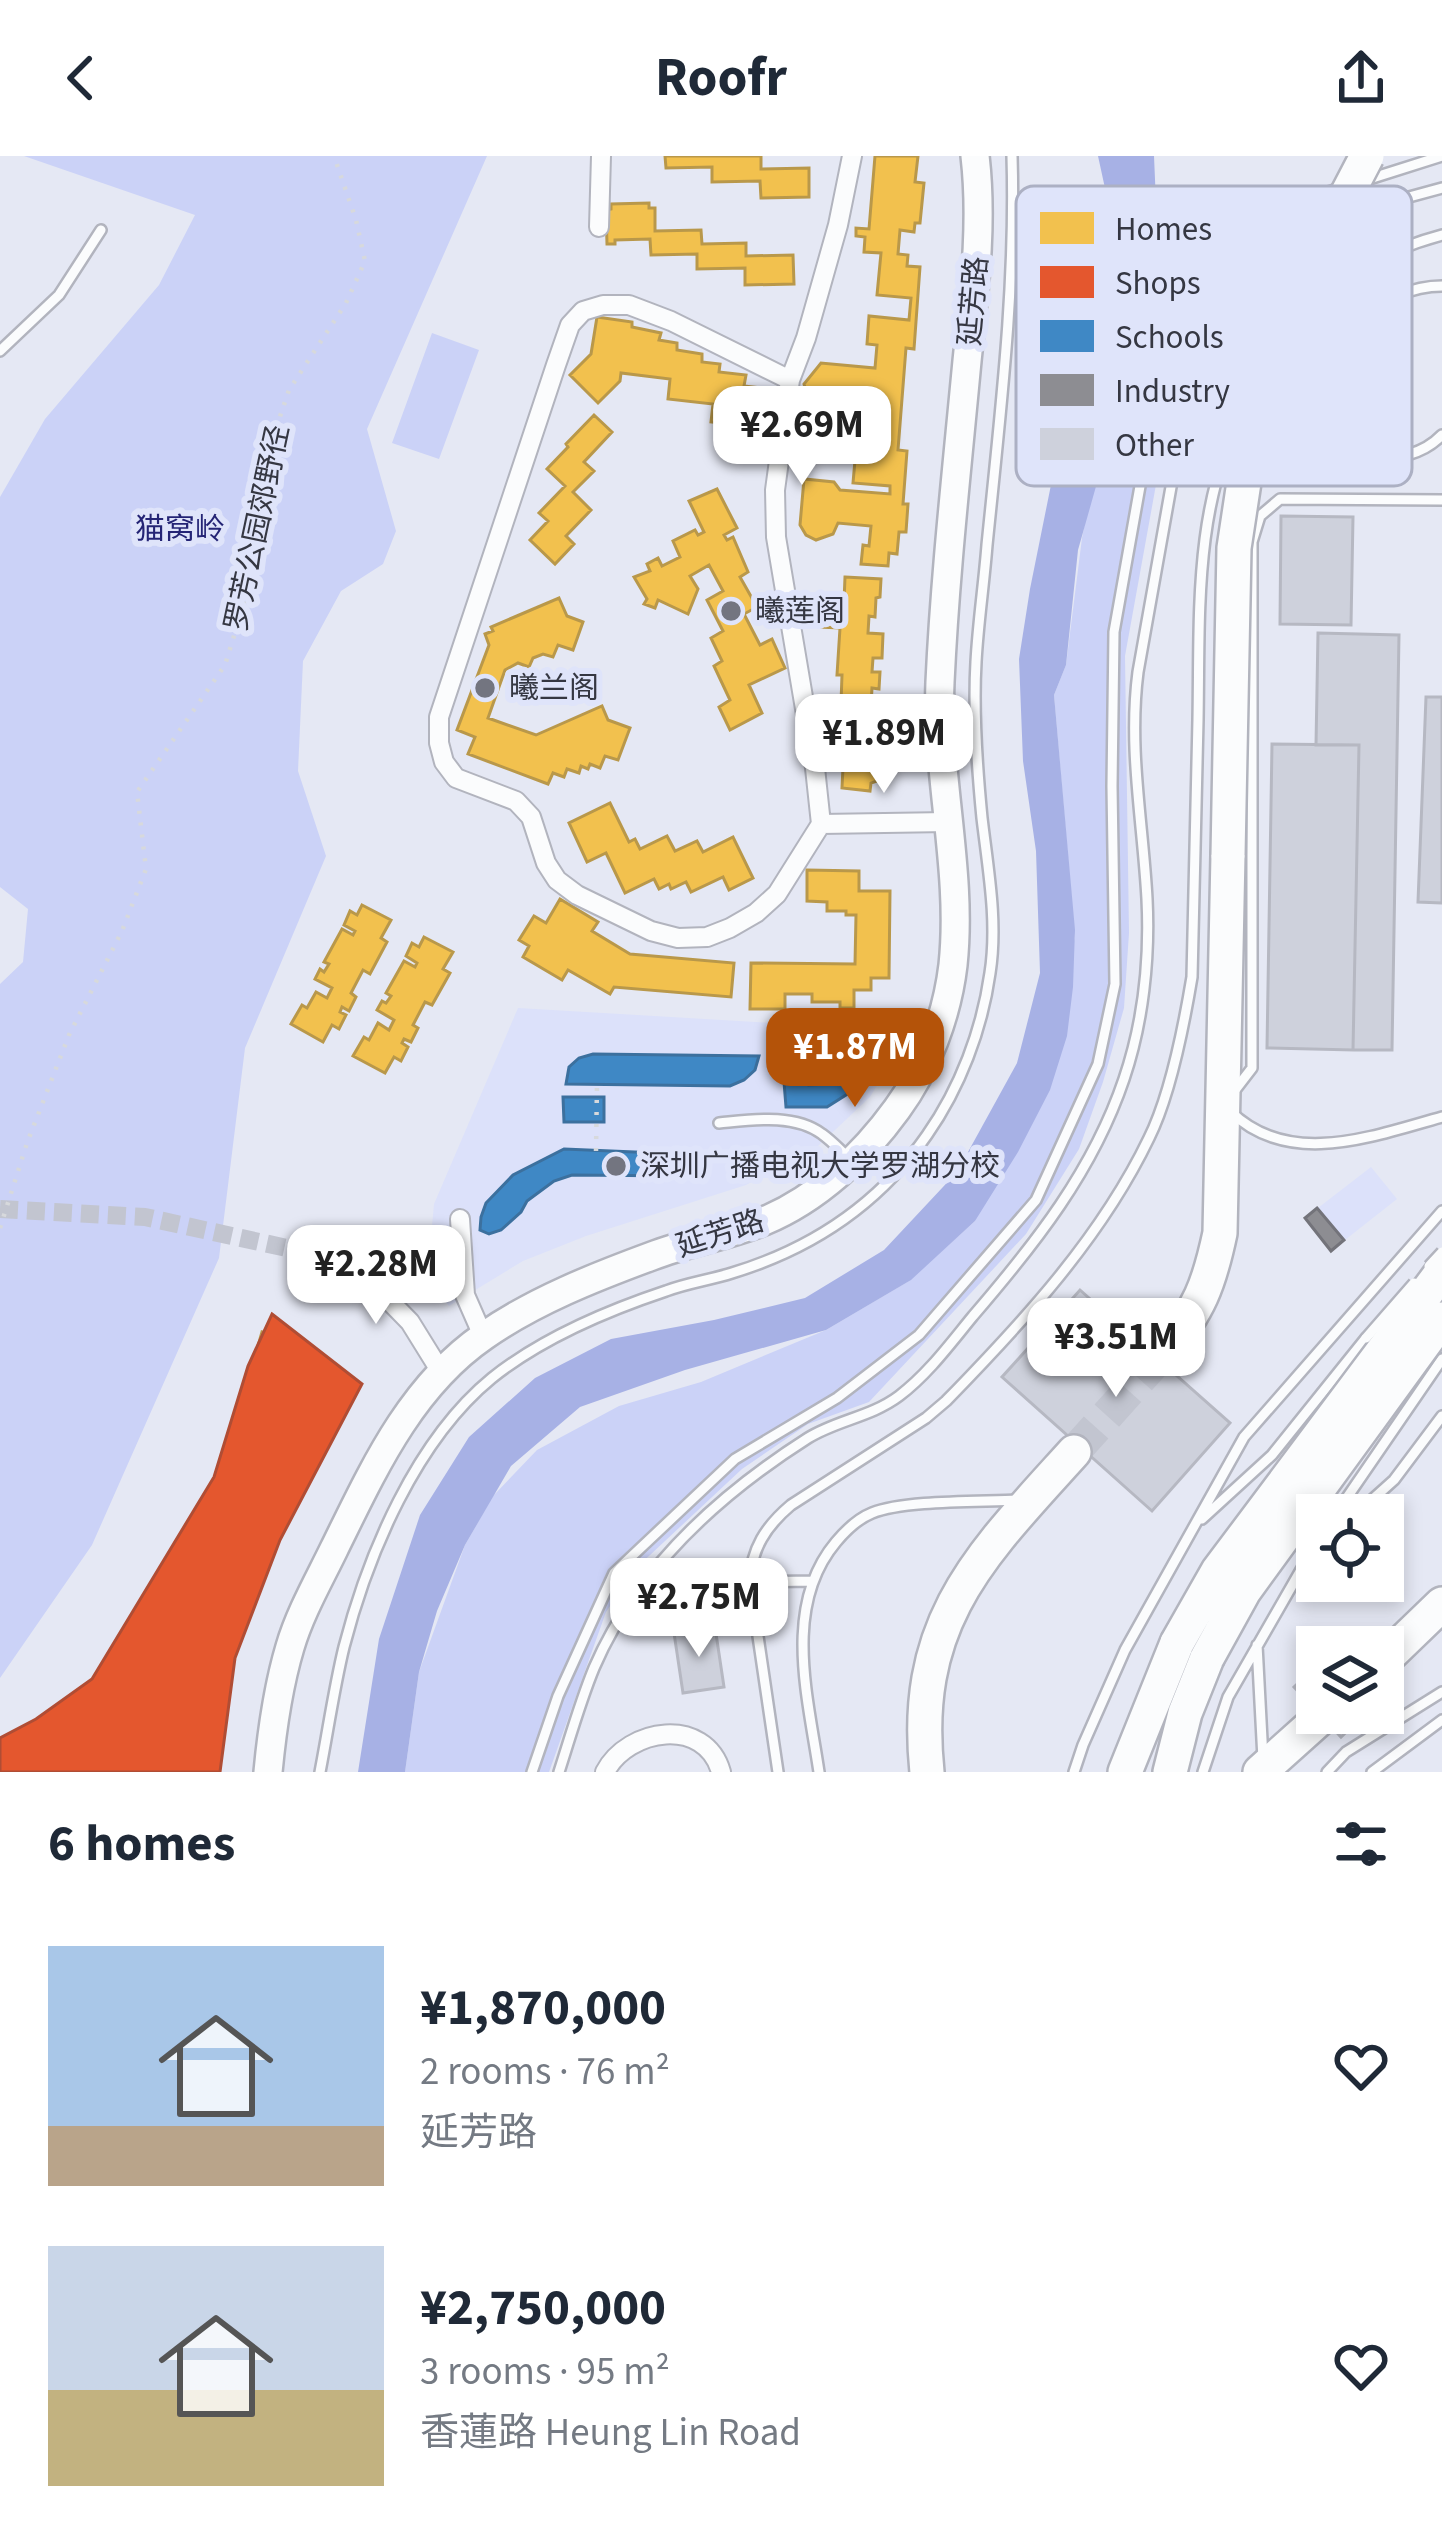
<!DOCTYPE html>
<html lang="en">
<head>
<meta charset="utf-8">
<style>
  body { margin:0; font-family:"Source Sans 3","Noto Sans SC",sans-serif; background:#f6f6f7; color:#1f2937; height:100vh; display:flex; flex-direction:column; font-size:45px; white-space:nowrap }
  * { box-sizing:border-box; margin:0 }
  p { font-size:39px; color:#747a83 }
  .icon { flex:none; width:66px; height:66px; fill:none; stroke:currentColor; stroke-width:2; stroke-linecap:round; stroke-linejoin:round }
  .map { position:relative; height:1616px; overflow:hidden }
  .side { display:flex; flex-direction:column; background:#fff; flex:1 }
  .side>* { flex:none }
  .fabs { position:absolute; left:1296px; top:1338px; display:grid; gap:24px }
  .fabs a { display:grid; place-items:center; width:108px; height:108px; border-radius:0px; background:#fff; box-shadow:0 6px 18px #0003; font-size:60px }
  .price { position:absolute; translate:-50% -102px; padding:0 27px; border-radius:24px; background:#fff; color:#222; font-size:39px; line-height:78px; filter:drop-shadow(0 3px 6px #0008) }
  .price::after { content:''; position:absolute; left:50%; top:72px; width:36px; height:27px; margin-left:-18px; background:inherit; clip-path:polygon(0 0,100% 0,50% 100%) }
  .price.active { background:#b45309; color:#fff }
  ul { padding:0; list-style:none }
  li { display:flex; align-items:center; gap:36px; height:300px; padding:0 48px }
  li span { display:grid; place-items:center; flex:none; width:336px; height:240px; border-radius:0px; color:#555 }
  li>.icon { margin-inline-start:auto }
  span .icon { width:144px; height:144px; fill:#fffc; stroke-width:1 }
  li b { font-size:51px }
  h2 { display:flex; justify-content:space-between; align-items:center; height:144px; padding:0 48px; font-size:51px }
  header { display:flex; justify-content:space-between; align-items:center; height:156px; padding:0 48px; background:#fff; font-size:54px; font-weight:700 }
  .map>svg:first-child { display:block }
  .built { fill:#dce1fa }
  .green { fill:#cbd2f7 }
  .water { fill:#a7b1e5 }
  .homes { fill:#f2c14e; stroke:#b9984a; stroke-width:3 }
  .shops { fill:#e4572e; stroke:#b04d34; stroke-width:3 }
  .schools { fill:#3f88c5; stroke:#3c709e; stroke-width:3 }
  .industry { fill:#8d8d92; stroke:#73737a; stroke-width:3 }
  .building { fill:#ced1dc; stroke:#b6b8c2; stroke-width:3 }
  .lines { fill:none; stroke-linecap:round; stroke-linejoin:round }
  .street-tunnel { stroke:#c2c5d0; stroke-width:18; stroke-dasharray:18 9; stroke-linecap:butt }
  .highway-tunnel { stroke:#c2c5d0; stroke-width:33; stroke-dasharray:33 16; stroke-linecap:butt }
  .lane-casing { stroke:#b2b4be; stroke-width:14 }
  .street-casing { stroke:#b2b4be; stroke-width:22 }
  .secondary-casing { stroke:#b2b4be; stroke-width:32 }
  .highway-casing { stroke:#b2b4be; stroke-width:38 }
  .path { stroke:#d7d9dc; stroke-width:4.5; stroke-dasharray:3 9; stroke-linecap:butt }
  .lane { stroke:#fbfcfd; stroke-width:9 }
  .street { stroke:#fbfcfd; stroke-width:18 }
  .secondary { stroke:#fbfcfd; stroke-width:27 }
  .highway { stroke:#fbfcfd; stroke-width:33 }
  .lane-bridge-casing { stroke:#b2b4be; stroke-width:14; stroke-linecap:butt }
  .highway-bridge-casing { stroke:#b2b4be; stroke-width:38; stroke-linecap:butt }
  .lane-bridge { stroke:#fbfcfd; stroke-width:9 }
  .highway-bridge { stroke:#fbfcfd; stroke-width:33 }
  .poi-dot { fill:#737580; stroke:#dfe4fa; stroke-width:4.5 }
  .labels { text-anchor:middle; stroke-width:12; stroke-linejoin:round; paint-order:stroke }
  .street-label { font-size:30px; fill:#353742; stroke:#dfe4fa }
  .park-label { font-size:30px; fill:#242475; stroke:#dfe4fa }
  .poi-label { font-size:30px; fill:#353742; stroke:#dfe4fa; text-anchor:start }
  .key { fill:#dfe4fa; stroke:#acb0c3; stroke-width:3 }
  .key-label { font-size:33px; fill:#353742 }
</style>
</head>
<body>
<header><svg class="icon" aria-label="back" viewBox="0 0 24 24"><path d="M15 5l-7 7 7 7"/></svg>Roofr<svg class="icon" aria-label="share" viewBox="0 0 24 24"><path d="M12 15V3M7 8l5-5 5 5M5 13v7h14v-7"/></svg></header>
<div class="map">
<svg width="1442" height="1616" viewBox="0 0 1442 1616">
  <rect width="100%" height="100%" fill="#e5e8f4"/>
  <path class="built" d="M518 852 910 875 870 941 817 991 746 1029 586 1080 523 1105 449 1150 427 1126 434 1048Z
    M1371 1011 1397 1043 1331 1095 1305 1062Z"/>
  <path class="green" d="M24 0H487L367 273 396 375 383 408 341 435 303 505 298 615 326 700 245 892 219 1102 92 1389 0 1522V828L23 806 28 753 0 731V341L45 263 159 129 195 59Z
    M1146 61 1308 76 1199 161 1178 207 1125 500 1129 777 1124 852 1103 926 1079 993 1026 1078 869 1246 808 1268 742 1313 634 1414 606 1456 549 1616H405L419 1516 465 1389 493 1340 537 1294 619 1250 701 1226 826 1174 909 1125 975 1065 1075 782 1054 539 1066 509 1082 382Z
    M432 177 479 194 439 303 392 287Z"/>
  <path class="water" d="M1098 0H1154L1156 47 1146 61 1106 295 1078 394 1066 509 1054 539 1075 774 1073 831 1067 880 1050 934 1018 996 975 1065 911 1124 826 1174 685 1214 580 1251 511 1310 465 1389 437 1455 419 1516 405 1616H358L379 1483 420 1359 469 1281 535 1222 611 1183 714 1164 805 1142 884 1094 957 1016 1017 907 1040 817 1036 695 1023 605 1019 503 1030 433 1108 46Z"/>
  <path class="homes" d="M665 0H761V13L809 12V41L761 42 760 25 712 26V11L666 12Z
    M875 0H918L915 26 924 27 920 67H915L914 76 900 74 898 98 908 99 907 110 920 111 914 193 906 192 898 294 907 295 903 348H908L906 376H899L897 398 889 397 888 410 861 408 863 389 869 390 871 370 838 367 833 378 816 384 806 379 800 369 804 323 834 326 840 334 890 338V330L853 327 859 259 872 260 874 244 836 241 821 246 807 238 804 228 821 207 875 212 877 189 867 188 869 160 909 164 911 142 877 139 881 97 864 96 865 81 856 80V72L869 73Z
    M649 47V52H655V75L701 74 702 88 746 87V100L793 99 794 128 745 129V112L697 113V98L651 99 650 83 615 84V88H607L606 54 611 53V48Z
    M597 161 632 166V171L661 177 659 184 677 187V194L702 198V206L720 208 719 216 746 219 744 230 762 232 759 255H753L751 270 711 266 713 248 668 243 670 223 621 217 620 225 598 247 570 219 591 198Z
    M594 259 612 276 584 306 594 315 573 336 591 354 566 380 574 388 555 408 530 384 548 365 539 357 565 330 547 313 568 291 566 288Z
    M717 333 737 372 724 379 727 384 733 381 748 416 740 421 757 451 744 458 760 489 772 483 785 512 749 529 762 557 730 574 719 551 730 544 714 510 722 505 711 482 723 475 707 444 723 435 709 409 690 420 698 433 688 458 658 444 655 452 644 448 647 443 634 421 650 415 647 408 658 402 662 410 680 401 673 385 695 374 698 379 704 376 689 345Z
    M845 421 881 423 880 441 876 442 875 461 869 460 868 477 883 478 882 502H873L872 516H880L879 533 872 532 871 550 879 551 878 577 840 575 842 519H837L840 472 820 471 821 445 844 446Z
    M559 442 567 460 583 466 573 494 558 489 553 501 543 498 533 502 529 511 518 507 505 514 488 562 536 579 602 550 608 564 630 572 618 604 605 600 600 612 590 608 588 613 581 610 579 617 567 613 564 621 553 617 548 628 468 598 475 581 457 574 489 489 485 478 493 475 491 471Z
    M877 596 886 605 887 611 886 618 880 624 871 627 870 635 842 632 843 611 839 610V600L864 601Z
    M610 647 629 686 635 683 640 693 667 680 675 695 697 685 703 696 733 681 753 722 729 734 723 721 691 736 686 726 671 733 669 728 659 733 654 723 625 737 606 697 587 706 569 667Z
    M807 714 859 715V735H890L889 822H871V834H854V852H840V846H812V838H785V853H750L751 807 855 808 856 759H846V755H827V746L807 745Z
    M560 743 598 766 592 775 630 798 734 807 731 841 614 831 610 838 568 814 562 824 523 801 529 790 519 784 534 760 546 767Z
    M362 749 391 764 381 782 387 786 370 818 363 814 351 837 356 841 349 855 342 851 340 856 346 859 339 873 332 869 323 886 291 868 302 849 307 852 316 836 327 842 332 832 315 823 320 813 324 816 329 808 324 806 342 773 353 779 355 775 344 769 350 755 357 759Z
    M424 781 453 796 443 813 450 817 432 849 425 846 413 869 418 872 411 886 404 883 402 887 408 891 401 905 394 901 385 917 353 900 364 881 369 884 378 867 389 874 394 864 377 854 382 845 386 847 391 840 386 837 404 805 415 811 417 807 406 800 412 787 419 791Z
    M270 1168 291 1175 279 1215 286 1217 283 1228 289 1229 286 1239 280 1237 273 1263 284 1266 275 1293 267 1290 262 1307 256 1305 251 1322 227 1315 229 1309 222 1307 231 1277 243 1281 248 1264 237 1261 251 1218 261 1221 264 1210 253 1207 262 1176 268 1178Z
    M209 1349 241 1366 228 1391 233 1394 218 1423 211 1420 197 1446 167 1430 180 1405 170 1400 188 1368 197 1372Z
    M143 1472 173 1491 153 1521 144 1514 137 1524 146 1531 116 1570 102 1577 103 1580 95 1584 97 1589 62 1605 45 1566 87 1548 111 1509 120 1515 127 1507 117 1500 129 1478Z"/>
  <path class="shops" d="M272 1158 362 1228 280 1384 235 1502 220 1616H0V1582L36 1563 92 1523 214 1321 248 1210Z"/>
  <path class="schools" d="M593 898 759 900 755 914 744 924 730 930 566 928 569 911 579 902Z
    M787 907H812V922H809V929L829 928 839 920 842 910 851 908 864 918 849 937 827 951H786L784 926 797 927V921L788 920Z
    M563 941H604V966H564Z
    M564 993 658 997 680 1015V1020L572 1019 554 1025 527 1045 521 1056 501 1074 489 1078 480 1074 481 1061 486 1047 513 1019Z"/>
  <path class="industry" d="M1317 1052 1344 1084 1331 1095 1305 1062Z"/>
  <path class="building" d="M1281 360 1353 361 1351 469 1280 468Z
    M1318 477 1399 479 1392 894H1353L1359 589H1316Z
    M1426 541H1442V747L1418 746Z
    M1272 588 1359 589 1353 894 1267 892Z
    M1080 1134 1230 1267 1152 1355 1002 1221Z
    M715 1471 724 1531 683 1537 674 1477Z
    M1317 1509V1555L1294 1531Z
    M1319 1557H1366L1341 1581Z"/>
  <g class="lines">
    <path class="street-tunnel" d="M0 1053 145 1061 305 1096 328 1106"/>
    <path class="highway-tunnel" d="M1074 1296 1165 1195"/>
    <defs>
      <path id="lane" d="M1363 25 1442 0
        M1346 66 1398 44 1442 32
        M1442 130C1384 130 1311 185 1324 248 1336 305 1405 317 1442 279
        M1304 162C1340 120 1389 93 1442 79
        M0 195 59 139 101 74
        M1232 938 1252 912V386L1260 360 1280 343 1442 344
        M1230 955C1289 1013 1373 980 1442 961
        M719 967C751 964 794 957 822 978 832 985 841 995 851 1004
        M1335 1359 1442 1203
        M1355 1359 1394 1324 1442 1260
        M1202 1363 1272 1299 1366 1182
        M750 1426 813 1425
        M1257 1489 1263 1603
        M320 1616C328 1575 334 1532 344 1491 368 1398 416 1284 492 1222 542 1182 606 1155 666 1135 687 1127 710 1124 732 1117 811 1093 879 1048 927 979 960 932 982 874 990 817 998 766 988 713 982 662 977 611 973 557 976 506 978 467 984 428 987 389 1000 260 1016 130 1012 0
        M532 1616 558 1540 614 1417 735 1303 837 1242 919 1179 1036 1044 1098 908 1115 828 1112 630 1114 476 1170 162 1249 82 1312 41 1341 32
        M559 1616C570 1582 580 1546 594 1512 636 1414 720 1338 808 1282 837 1264 871 1261 899 1240 928 1218 950 1188 973 1160 1035 1088 1093 1015 1124 923 1143 867 1150 803 1147 743 1143 667 1128 593 1138 516L1191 219C1208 158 1258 119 1310 87
        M778 1616 750 1426C751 1393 766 1370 791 1349L926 1262 946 1245C1023 1166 1101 1082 1149 982 1171 938 1184 869 1192 821 1194 735 1196 650 1198 564 1200 457 1193 348 1245 251
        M819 1616C808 1541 782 1450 836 1386 846 1374 857 1363 872 1357 905 1344 979 1346 1018 1344
        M1074 1616 1083 1589 1125 1494 1244 1281 1442 1055
        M1203 1616 1228 1541 1317 1386
        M1327 1616 1346 1596 1442 1536
        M1372 1616 1442 1564"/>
      <path id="street" d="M599 71 601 0
        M790 224 671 165 629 149H603L583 155 570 169 556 209 439 561V587L444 606 456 622 516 645 531 661 546 707 557 724 577 739 651 775 678 782 707 781 730 772 756 757 777 738 821 668 815 612 776 381 775 334 790 224 806 182 838 69 852 0
        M821 668 948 666
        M460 1063 465 1139 483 1180
        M328 1106 369 1124 410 1166 441 1216
        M605 1616C628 1572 705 1560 721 1616"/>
      <path id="secondary" d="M268 1616C272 1574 278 1531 290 1491 300 1457 319 1424 334 1393 373 1314 410 1231 484 1180 534 1145 595 1121 652 1100 688 1086 727 1080 764 1065 817 1043 863 1000 897 953 927 912 947 860 953 809 963 715 936 621 940 526 945 419 957 312 967 205 974 137 983 68 975 0"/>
      <path id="highway" d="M1165 1195C1199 1154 1209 1129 1220 1077L1228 699
        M1386 1502 1442 1448
        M927 1616C911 1465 980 1400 1074 1296
        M1125 1616 1177 1487
        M1170 1616 1185 1557 1207 1502
        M1260 1616 1318 1564"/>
    </defs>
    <use href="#lane" class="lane-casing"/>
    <use href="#street" class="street-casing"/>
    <use href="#secondary" class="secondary-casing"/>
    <use href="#highway" class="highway-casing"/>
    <path class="path" d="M596 995 597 928
      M0 1072 27 987 69 879 122 775 146 713 137 636 225 509 250 428 261 372 269 293 289 234 346 147 365 105 356 64 334 0"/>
    <use href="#lane" class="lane"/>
    <use href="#street" class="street"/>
    <use href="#secondary" class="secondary"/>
    <use href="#highway" class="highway"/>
    <defs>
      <path id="lane-bridge" d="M1429 1110 1442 1096
        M1366 1182 1414 1127"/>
      <path id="highway-bridge" d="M1228 699 1234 392 1251 280 1285 170 1307 115 1367 0
        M1177 1487 1218 1415 1442 1116
        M1207 1502 1244 1435 1442 1163"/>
    </defs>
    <use href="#lane-bridge" class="lane-bridge-casing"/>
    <use href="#highway-bridge" class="highway-bridge-casing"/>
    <use href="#lane-bridge" class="lane-bridge"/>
    <use href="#highway-bridge" class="highway-bridge"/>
  </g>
  <g class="poi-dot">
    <circle cx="731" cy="455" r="12"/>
    <circle cx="485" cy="532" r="12"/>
    <circle cx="616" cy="1010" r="12"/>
  </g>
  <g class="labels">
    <g class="street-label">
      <text transform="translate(973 145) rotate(-85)" y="10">延芳路</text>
      <text transform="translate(257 372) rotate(-78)" y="10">罗芳公园郊野径</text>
      <text transform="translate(720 1077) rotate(-18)" y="10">延芳路</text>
    </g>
    <g class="park-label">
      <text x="180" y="383">猫窝岭</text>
    </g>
    <g class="poi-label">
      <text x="755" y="465">曦莲阁</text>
      <text x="509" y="542">曦兰阁</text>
      <text x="640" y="1020">深圳广播电视大学罗湖分校</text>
    </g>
  </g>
  <rect x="1016" y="30" width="396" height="300" rx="18" class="key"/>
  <rect x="1040" y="56" width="54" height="32" fill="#f2c14e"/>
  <rect x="1040" y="110" width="54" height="32" fill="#e4572e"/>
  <rect x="1040" y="164" width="54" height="32" fill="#3f88c5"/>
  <rect x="1040" y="218" width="54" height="32" fill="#8d8d92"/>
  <rect x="1040" y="272" width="54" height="32" fill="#ced1dc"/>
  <g class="key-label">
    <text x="1115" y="84">Homes</text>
    <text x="1115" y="138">Shops</text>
    <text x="1115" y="192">Schools</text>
    <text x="1115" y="246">Industry</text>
    <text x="1115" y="300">Other</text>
  </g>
</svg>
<div class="fabs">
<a><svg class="icon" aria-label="locate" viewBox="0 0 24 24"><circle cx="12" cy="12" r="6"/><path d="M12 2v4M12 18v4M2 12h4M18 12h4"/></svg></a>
<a><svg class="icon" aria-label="layers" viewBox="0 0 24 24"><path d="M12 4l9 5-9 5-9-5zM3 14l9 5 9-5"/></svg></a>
</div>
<b class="price" style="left:802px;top:332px">¥2.69M</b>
<b class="price" style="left:884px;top:640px">¥1.89M</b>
<b class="price active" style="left:855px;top:954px">¥1.87M</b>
<b class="price" style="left:376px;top:1171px">¥2.28M</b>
<b class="price" style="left:1116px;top:1244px">¥3.51M</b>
<b class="price" style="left:699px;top:1504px">¥2.75M</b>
</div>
<section class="side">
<h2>6 homes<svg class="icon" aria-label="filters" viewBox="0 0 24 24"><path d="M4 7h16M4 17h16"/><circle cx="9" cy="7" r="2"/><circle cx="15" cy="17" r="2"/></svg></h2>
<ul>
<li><span style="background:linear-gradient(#a9c7e8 75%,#b9a48a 0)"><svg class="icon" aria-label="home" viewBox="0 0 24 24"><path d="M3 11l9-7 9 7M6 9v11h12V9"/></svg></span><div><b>¥1,870,000</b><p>2 rooms · 76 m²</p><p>延芳路</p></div><svg class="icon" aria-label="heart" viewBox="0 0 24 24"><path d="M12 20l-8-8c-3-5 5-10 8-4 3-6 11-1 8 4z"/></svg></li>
<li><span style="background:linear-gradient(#c9d6e8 60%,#c2b280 0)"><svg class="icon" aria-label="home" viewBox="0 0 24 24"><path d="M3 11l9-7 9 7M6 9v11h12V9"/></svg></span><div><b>¥2,750,000</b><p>3 rooms · 95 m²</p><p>香蓮路 Heung Lin Road</p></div><svg class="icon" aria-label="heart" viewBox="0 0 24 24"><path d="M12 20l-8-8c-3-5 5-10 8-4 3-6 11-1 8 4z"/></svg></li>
</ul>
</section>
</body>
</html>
